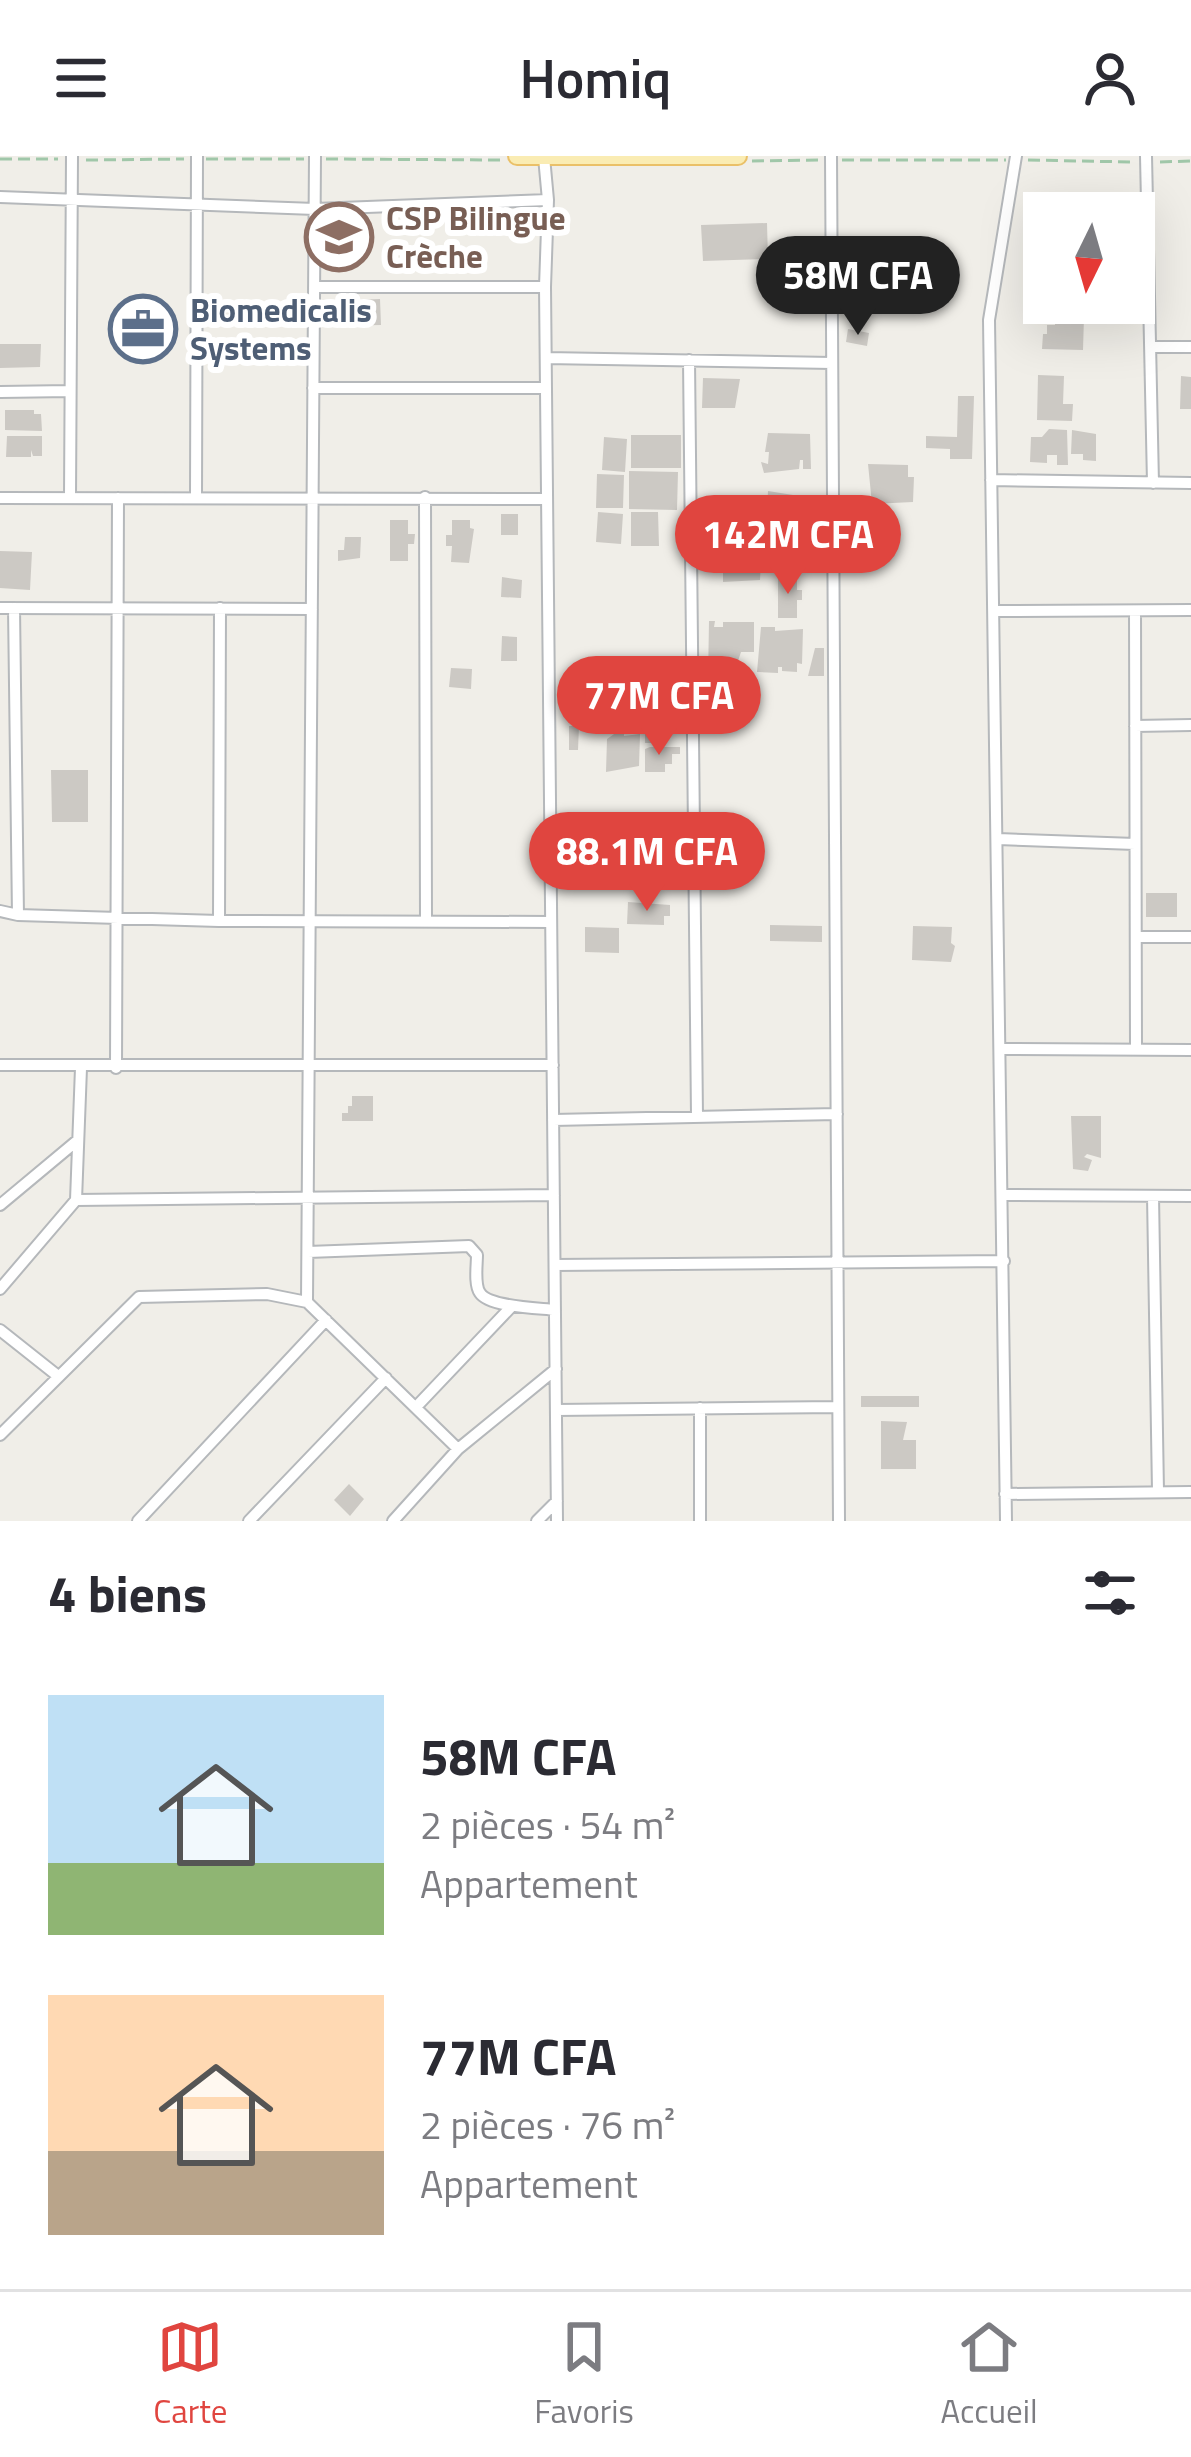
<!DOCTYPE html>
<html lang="fr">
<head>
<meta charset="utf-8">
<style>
  body { margin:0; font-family:"Titillium Web",sans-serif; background:#f2f2f3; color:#2b2b33; height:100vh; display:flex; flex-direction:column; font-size:45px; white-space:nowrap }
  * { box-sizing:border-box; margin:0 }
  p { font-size:39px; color:#7c7c81 }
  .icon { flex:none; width:66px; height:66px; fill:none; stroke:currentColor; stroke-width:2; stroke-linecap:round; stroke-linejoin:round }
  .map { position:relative; height:1365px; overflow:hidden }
  .details { display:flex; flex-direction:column; background:#fff; flex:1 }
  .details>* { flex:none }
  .needle { width:78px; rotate:185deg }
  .fabs { position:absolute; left:1023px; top:36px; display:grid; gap:24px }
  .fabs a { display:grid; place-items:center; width:132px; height:132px; border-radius:0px; background:#fff; box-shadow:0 12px 48px #0002; font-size:60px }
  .price { position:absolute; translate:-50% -102px; padding:0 27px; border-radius:42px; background:#e0453f; color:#fff; font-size:39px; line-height:78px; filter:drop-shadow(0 3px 6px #0008) }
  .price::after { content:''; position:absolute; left:50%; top:72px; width:36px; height:27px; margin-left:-18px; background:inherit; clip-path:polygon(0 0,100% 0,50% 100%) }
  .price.active { background:#222; color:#fff }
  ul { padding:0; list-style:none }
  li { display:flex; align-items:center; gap:36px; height:300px; padding:0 48px }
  li span { display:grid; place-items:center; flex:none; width:336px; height:240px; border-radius:0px; color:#555 }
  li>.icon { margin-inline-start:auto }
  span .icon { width:144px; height:144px; fill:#fffc; stroke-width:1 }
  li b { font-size:51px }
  h2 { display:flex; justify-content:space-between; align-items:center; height:144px; padding:0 48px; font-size:51px }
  header { display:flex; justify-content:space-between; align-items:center; height:156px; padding:0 48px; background:#fff; font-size:54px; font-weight:600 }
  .menu { display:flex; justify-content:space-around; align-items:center; height:168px; border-top:3px solid #e1e1e2; background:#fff; font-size:33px; color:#7c7c81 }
  .menu a { display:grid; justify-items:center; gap:6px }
  .menu .active { color:#e0453f }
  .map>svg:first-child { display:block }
  .building { fill:#ccc9c4 }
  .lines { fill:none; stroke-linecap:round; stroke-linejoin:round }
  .street-casing { stroke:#b5b8bb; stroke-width:14 }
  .primary-casing { stroke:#eac068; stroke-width:20 }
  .path { stroke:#a0c7a9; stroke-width:3; stroke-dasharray:12 6; stroke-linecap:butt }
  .street { stroke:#fff; stroke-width:10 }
  .primary { stroke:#faecb3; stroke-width:16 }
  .labels { text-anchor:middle; stroke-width:12; stroke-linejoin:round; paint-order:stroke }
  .education-label { font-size:33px; font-weight:bold; fill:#785e54; stroke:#fff; text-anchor:start }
  .service-label { font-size:33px; font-weight:bold; fill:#4e5e75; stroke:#fff; text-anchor:start }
</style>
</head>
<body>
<header><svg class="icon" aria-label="menu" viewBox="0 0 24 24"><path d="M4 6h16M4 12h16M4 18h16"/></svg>Homiq<svg class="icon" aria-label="person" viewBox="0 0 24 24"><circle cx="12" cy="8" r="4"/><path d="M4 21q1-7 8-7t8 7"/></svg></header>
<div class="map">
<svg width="1191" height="1365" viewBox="0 0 1191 1365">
  <rect width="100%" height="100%" fill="#f0eee8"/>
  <path class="building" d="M767 67 768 103 703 105 701 69Z
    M1029 129H1044L1045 159 1053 155V165H1031Z
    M380 143 381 169 335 170V145Z
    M1055 160 1084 161 1083 194 1042 193 1043 178H1047V169H1055Z
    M848 173 869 177 867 190 846 186Z
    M0 188H41L40 211 0 212Z
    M1038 219 1064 220 1063 248H1073L1072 265 1037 264Z
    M1181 220 1191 221V253H1180Z
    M703 222 740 223 735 252H702Z
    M958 240H974L972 303H950V293L926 292V280L957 281Z
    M5 254H34V258H41L42 275 5 274Z
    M1049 273 1067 274 1068 309H1057V299H1047V307L1030 306 1031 281H1042Z
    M1072 274 1096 278V305L1083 304V298H1071Z
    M768 277 810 278 811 313H803V304H800L799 313 764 317 761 306 768 308 769 296H765Z
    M631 279H681V312H631Z
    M7 280H42V300H33L31 294V301H6Z
    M604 281 627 283 625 316 602 314Z
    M868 308 908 309V321H914L913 346 872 348Z
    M629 315 678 316 677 354 629 353Z
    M597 318 624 319 623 352H596Z
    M768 335 793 339V352H772L773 388H765Z
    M847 344 864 349 863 366 847 365Z
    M598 356 623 358 621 388 596 386Z
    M631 356H658L659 390H631Z
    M778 356H808V377H800V384L777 381Z
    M501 358H518V379H501Z
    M390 364H408V378H415L414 388H408V405H390Z
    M452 364H470V372L474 373 469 407 451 406 452 390H446V379H452Z
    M345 381H361L360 402 338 405V394H344Z
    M0 395 32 396 30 434 0 432Z
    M723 403 761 404 760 424 723 426Z
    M797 419V434H802V444H797V462H778V420Z
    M502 421 522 424 521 442 501 441Z
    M709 465H715L714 471H723V466H754V496H741L735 514 727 505 723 506 722 523H708Z
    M761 471H775V475L803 473 802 508 797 507V516L782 515V511H778V517L757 516Z
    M502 480 517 481V505H501Z
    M815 492H824V520H808Z
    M681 509 682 523 662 524V510Z
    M451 512 472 513 471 533 449 531Z
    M651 562H671V580L665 579V587H645V564Z
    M569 570H579L578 594H569Z
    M617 576H624V580L640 578 639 610 606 616 607 583Z
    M650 591H680V598H672V608H665V616H645V593Z
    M51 614H88V666H52Z
    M570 692 625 694V699L570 700Z
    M668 693 667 717H662V722L652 721 649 730 633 729 630 723V730H625L627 694Z
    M576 704H619V732L594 731V719H590V731H582V726H576Z
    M1146 737H1177V761H1146Z
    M628 746 670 749V760H664V769L627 768Z
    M770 769 822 770V786L770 785Z
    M913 770 952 771 951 787 955 790 951 806 912 804Z
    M585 771 619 772V797L585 796Z
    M352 940H373V965H342V957H348V950H352Z
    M1071 960H1101V1002L1087 998 1084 1001 1092 1004 1088 1015 1073 1013Z
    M861 1240H919V1251H861Z
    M881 1265 907 1266 903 1284H916V1313H881Z
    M349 1328 364 1343 350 1360 334 1344Z"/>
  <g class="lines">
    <defs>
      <path id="street" d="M831 0 839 1365
        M1146 0 1153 327
        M544 1 548 44 545 131 557 1365
        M0 41 315 53 548 44
        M314 131H545
        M1150 191H1191
        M546 202 832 207
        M689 204 697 960
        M313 232H546
        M0 236 70 235
        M991 324 1191 327
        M196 341 197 0
        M425 341 426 765
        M0 342 547 343
        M70 342 72 0
        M0 452 312 453
        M14 452 18 759
        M994 455 1191 454
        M1135 455 1136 894
        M1135 570 1191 569
        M998 683 1135 688
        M0 755 18 759 219 765 551 766
        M219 765 220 452
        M1136 781H1191
        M1001 893 1191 894
        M0 909H553
        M116 912 118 342
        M553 964 837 958
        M1004 1039 1191 1040
        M1153 1040 1158 1335
        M76 1044 81 912
        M0 1049 78 984
        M308 1096 469 1090 477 1099C477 1109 474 1129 480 1137 489 1151 539 1152 555 1154
        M555 1109 1004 1105
        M0 1133 76 1044 554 1039
        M307 1146 315 0
        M0 1174 58 1220
        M416 1251 512 1150
        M700 1252V1365
        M556 1254 838 1251
        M0 1279 139 1141 267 1138 307 1146 458 1293
        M1005 1338 1191 1336
        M138 1365 326 1164
        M249 1365 386 1222
        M393 1365 458 1293 556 1213
        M537 1365 557 1345
        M1006 1365 989 164 1016 0"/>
      <path id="primary" d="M517 0H738"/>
    </defs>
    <use href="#street" class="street-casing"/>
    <use href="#primary" class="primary-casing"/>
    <path class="path" d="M0 3H58
      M206 3H304
      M326 3 502 4
      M86 4 184 3
      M842 4H1006
      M1028 4 1132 6
      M752 5 820 4
      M1160 6 1191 5"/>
    <use href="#street" class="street"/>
    <use href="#primary" class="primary"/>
  </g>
  <defs>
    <symbol id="school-ring" viewBox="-11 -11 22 22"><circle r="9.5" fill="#fff" stroke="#8d6e63" stroke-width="1.5"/><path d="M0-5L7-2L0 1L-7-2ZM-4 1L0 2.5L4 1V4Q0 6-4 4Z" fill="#8d6e63"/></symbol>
    <symbol id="office-ring" viewBox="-11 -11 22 22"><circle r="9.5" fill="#fff" stroke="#5c6f8a" stroke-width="1.5"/><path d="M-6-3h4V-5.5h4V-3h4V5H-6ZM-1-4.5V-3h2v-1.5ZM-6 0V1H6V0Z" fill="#5c6f8a"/></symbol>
  </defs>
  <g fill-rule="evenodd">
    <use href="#school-ring" x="301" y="43" width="76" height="76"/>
    <use href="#office-ring" x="105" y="135" width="76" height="76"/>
  </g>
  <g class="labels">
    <g class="education-label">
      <text x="386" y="74">CSP Bilingue<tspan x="386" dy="38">Crèche</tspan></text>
    </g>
    <g class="service-label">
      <text x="190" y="166">Biomedicalis<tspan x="190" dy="38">Systems</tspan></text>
    </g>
  </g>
</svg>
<div class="fabs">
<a><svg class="needle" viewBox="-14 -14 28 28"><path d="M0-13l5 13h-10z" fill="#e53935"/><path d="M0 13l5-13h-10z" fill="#7c7c81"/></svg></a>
</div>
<b class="price active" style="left:858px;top:182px">58M CFA</b>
<b class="price" style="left:788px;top:441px">142M CFA</b>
<b class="price" style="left:659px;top:602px">77M CFA</b>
<b class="price" style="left:647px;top:758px">88.1M CFA</b>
</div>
<section class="details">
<h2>4 biens<svg class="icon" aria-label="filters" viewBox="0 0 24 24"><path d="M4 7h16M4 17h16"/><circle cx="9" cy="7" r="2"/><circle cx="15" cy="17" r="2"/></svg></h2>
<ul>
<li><span style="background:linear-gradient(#bfe0f5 70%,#8fb573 0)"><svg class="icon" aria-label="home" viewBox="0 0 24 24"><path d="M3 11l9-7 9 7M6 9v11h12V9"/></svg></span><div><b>58M CFA</b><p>2 pièces · 54 m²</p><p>Appartement</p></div></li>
<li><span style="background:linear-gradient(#ffd9b3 65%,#b9a48a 0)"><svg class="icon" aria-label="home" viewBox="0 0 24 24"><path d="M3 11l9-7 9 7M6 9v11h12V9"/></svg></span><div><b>77M CFA</b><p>2 pièces · 76 m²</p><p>Appartement</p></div></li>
</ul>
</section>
<nav class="menu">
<a class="active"><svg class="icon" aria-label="map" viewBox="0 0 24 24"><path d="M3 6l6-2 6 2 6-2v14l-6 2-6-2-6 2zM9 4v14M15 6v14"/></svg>Carte</a>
<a><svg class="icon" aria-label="saved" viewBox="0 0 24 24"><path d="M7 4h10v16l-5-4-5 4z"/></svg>Favoris</a>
<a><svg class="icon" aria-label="home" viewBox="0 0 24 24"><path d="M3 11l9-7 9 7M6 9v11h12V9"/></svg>Accueil</a>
</nav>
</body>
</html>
